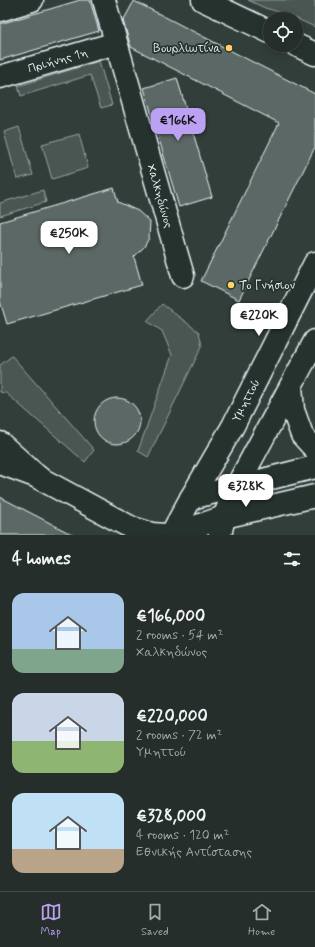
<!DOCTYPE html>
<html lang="en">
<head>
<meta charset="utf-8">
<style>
  body { margin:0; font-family:Mynerve,sans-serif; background:#2e3633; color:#f1f3f6; height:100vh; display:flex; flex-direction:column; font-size:15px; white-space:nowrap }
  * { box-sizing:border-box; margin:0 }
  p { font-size:13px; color:#a4a8a9 }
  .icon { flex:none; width:22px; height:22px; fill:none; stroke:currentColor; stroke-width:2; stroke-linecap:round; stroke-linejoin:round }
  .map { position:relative; height:535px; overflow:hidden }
  .sheet { display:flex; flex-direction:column; background:#262e2b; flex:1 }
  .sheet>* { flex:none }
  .fabs { position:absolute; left:263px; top:12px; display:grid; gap:8px }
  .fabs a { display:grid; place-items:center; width:40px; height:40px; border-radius:50%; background:#262e2b; box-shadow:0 2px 10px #0003,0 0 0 1px #424a47; font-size:20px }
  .price { position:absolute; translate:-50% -34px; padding:0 9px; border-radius:8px; background:#fff; color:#222; font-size:13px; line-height:26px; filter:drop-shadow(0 1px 2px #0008) }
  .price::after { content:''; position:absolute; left:50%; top:24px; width:12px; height:9px; margin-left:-6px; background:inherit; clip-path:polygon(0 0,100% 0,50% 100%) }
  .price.current { background:#bca0f2; color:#111 }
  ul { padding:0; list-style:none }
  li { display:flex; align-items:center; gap:12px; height:100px; padding:0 12px }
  li span { display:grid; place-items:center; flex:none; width:112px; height:80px; border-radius:12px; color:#555 }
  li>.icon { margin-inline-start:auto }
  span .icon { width:48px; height:48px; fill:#fffc; stroke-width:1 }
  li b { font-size:17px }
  h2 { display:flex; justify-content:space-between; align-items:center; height:48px; padding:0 12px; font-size:17px }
  .dock { display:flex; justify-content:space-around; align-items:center; height:56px; border-top:1px solid #424a47; background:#262e2b; font-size:11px; color:#a4a8a9 }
  .dock a { display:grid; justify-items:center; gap:2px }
  .dock .current { color:#bca0f2 }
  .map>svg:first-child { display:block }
  .green { fill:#495651; stroke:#98a4a4 }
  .water { fill:#6d7978; stroke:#9ea9ab }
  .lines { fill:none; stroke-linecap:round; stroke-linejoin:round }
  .shore { stroke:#b7c1c5; stroke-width:1 }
  .building { fill:#5c6865; stroke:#e8f1f8 }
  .minor-casing { stroke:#e8f1f8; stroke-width:25 }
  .major-casing { stroke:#e8f1f8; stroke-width:25 }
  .minor { stroke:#26332d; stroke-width:22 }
  .major { stroke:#26332d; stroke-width:22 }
  .poi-dot { fill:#ffd166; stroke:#26332d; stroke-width:1.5 }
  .labels { text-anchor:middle; stroke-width:3.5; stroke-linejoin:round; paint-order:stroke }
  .poi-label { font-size:12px; fill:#e8f1f8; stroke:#26332d; text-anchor:end }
  .street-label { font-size:12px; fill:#e8f1f8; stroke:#26332d }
</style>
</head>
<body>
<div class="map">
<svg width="315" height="535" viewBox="0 0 315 535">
  <rect width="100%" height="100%" fill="#323e39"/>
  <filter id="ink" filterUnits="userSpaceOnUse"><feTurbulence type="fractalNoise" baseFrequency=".025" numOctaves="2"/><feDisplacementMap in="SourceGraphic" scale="8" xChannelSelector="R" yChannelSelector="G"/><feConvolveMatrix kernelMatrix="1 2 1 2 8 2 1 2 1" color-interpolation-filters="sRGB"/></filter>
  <g filter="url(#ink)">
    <path class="green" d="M248 0H315V27L286 14 265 8Z
      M99 61 112 105 101 108 90 75 21 96 18 86Z
      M19 127 33 175 17 179 4 132Z
      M79 134 88 168 52 179 42 144Z
      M43 190 46 202 0 216V203Z
      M162 304 199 332 202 346 148 457 138 451 172 355 162 331 147 321Z
      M12 356 94 450 85 462 6 393 0 392V365Z"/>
    <path class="water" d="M113 404 135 415 122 439 100 427Z"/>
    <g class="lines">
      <path class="shore" d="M115 410 129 417 120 433 106 425Z"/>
    </g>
    <path class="building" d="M80 0H90L99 31 0 60V24Z
      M134 1 315 94V147L239 300 201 281 279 123 131 47 123 21Z
      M177 78 212 197 179 207 144 88Z
      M114 188 118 202 138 211 150 222 149 238 144 247 134 257 142 285 7 324 0 301V222Z
      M94 421a23 23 0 1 1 46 0a23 23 0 1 1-46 0Z
      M0 497 73 535H0Z"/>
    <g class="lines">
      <defs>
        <g id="minor">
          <path id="s1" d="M104 0 183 276"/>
          <path d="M203 0 270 32"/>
          <path d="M0 10 32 0"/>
          <path d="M296 45 315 54"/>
          <path id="s2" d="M0 77 116 43"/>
          <path d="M0 463 38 477"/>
          <path d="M220 535 224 517"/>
        </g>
        <g id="major">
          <path d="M291 386 293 410 302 435 315 449"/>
          <path d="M0 443 39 478 132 528 152 534 165 535"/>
          <path d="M191 498 315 467"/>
          <path d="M224 517 237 486 315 341"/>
          <path id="s3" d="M171 535 191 498 233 426 315 263"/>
          <path d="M172 535 224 517 315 496"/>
        </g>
      </defs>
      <use href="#minor" class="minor-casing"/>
      <use href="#major" class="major-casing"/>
      <use href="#minor" class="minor"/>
      <use href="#major" class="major"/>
    </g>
  </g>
  <g class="poi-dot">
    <circle cx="229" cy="48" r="4"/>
    <circle cx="231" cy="285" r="4"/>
  </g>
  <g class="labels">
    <g class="poi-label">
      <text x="221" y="52">Βουρλιωτίνα</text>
      <text x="239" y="289" text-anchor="start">Το Γνήσιον</text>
    </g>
    <g class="street-label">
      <text dy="4" stroke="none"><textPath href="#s2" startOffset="60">Πριήνης 1η</textPath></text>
      <text dy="4" stroke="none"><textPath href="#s1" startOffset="204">Χαλκηδώνος</textPath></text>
      <text dy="4" stroke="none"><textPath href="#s3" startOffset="154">Υμηττού</textPath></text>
    </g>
  </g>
</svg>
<div class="fabs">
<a><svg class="icon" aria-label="locate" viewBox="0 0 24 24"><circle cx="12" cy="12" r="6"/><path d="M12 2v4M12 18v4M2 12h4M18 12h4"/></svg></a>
</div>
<b class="price current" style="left:178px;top:142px">€166K</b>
<b class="price" style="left:69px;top:255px">€250K</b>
<b class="price" style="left:259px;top:337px">€220K</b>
<b class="price" style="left:246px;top:508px">€328K</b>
</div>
<section class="sheet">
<h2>4 homes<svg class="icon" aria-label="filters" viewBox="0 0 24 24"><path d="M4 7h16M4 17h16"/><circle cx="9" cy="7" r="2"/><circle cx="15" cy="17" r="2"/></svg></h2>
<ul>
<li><span style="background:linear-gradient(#a9c7e8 70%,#7fa58c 0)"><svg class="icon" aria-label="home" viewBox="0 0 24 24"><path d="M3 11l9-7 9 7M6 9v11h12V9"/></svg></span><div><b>€166,000</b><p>2 rooms · 54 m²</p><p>Χαλκηδώνος</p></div></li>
<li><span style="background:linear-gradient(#c9d6e8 60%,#8fb573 0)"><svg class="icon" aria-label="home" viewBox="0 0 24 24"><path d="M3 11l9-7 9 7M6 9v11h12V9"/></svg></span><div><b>€220,000</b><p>2 rooms · 72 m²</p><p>Υμηττού</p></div></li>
<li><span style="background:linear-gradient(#bfe0f5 70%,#b9a48a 0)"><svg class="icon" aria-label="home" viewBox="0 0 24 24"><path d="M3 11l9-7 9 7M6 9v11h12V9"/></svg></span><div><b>€328,000</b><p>4 rooms · 120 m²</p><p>Εθνικής Αντίστασης</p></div></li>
</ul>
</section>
<nav class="dock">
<a class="current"><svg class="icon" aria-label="map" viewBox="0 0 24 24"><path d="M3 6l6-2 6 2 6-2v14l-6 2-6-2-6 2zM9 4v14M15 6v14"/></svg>Map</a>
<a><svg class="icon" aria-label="saved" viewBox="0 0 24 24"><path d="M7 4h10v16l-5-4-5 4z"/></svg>Saved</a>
<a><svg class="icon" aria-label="home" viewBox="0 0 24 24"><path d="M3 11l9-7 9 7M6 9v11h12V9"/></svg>Home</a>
</nav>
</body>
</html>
